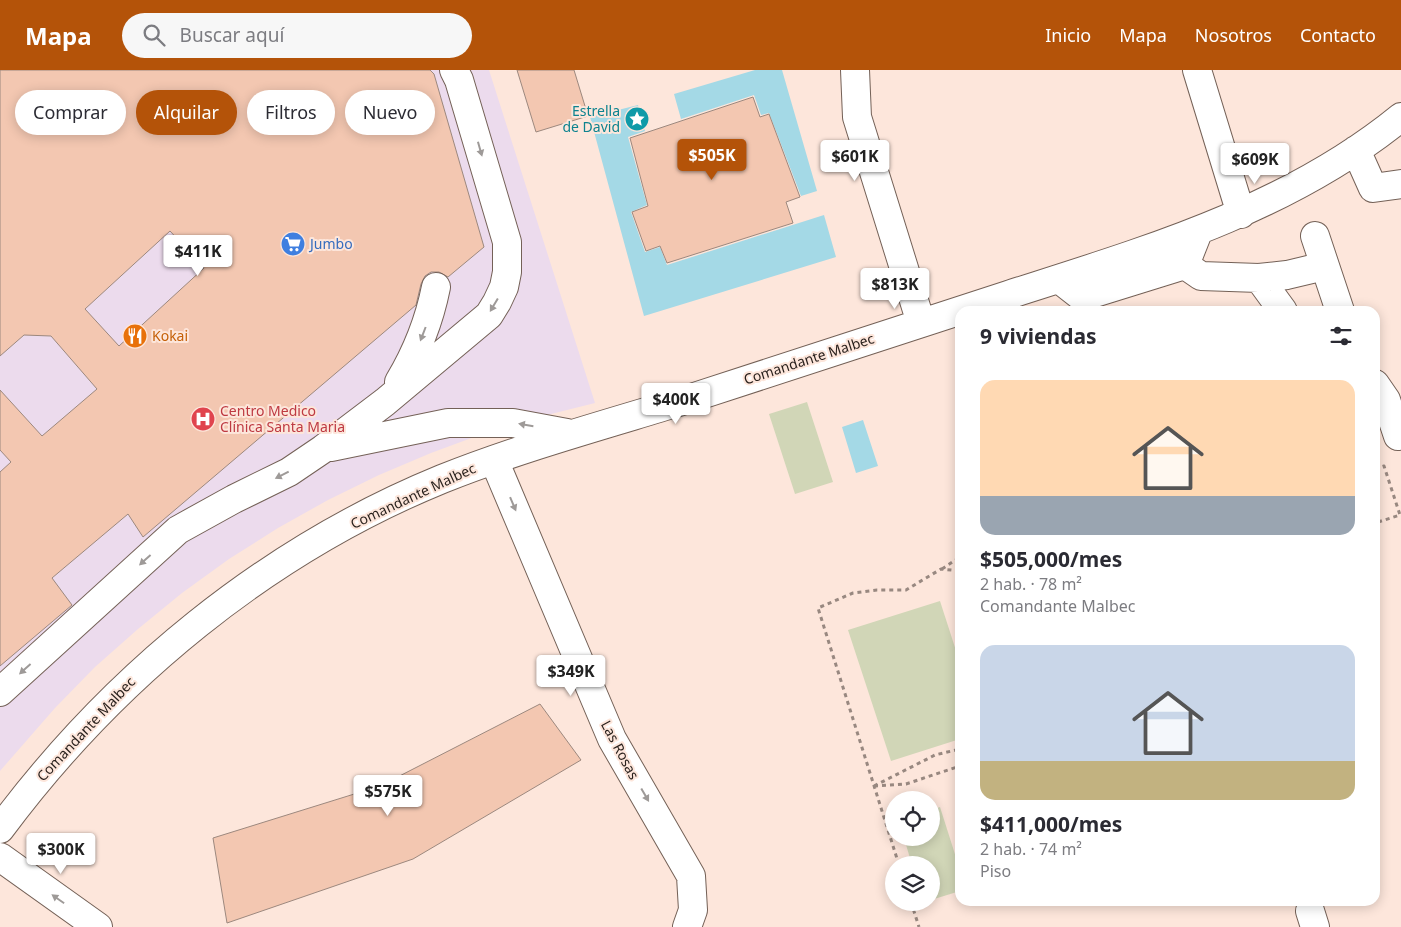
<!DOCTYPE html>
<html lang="es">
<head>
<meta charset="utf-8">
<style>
  body { margin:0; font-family:"Noto Sans",sans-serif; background:#f7f7f7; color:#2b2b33; height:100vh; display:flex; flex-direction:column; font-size:19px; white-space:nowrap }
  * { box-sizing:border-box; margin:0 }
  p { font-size:16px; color:#7c7c81 }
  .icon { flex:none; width:28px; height:28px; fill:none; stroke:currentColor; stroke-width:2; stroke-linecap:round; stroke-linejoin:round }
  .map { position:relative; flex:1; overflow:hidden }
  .drawer { position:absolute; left:955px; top:236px; width:425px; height:600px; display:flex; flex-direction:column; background:#fff; border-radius:15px; box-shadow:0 2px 12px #0003 }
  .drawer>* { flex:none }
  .guide { position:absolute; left:15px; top:20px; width:475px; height:45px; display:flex; gap:10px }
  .tools { position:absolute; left:885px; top:721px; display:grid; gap:10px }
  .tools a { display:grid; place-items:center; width:55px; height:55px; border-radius:50%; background:#fff; box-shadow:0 2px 12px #0003; font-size:25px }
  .price { position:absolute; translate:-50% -42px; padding:0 11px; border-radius:5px; background:#fff; color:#222; font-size:16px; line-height:32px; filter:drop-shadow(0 1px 2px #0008) }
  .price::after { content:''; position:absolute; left:50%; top:30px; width:15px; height:11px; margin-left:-8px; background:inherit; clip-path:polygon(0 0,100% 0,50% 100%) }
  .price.selected { background:#b45309; color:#fff }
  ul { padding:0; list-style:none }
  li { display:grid; align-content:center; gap:10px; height:265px; padding:0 25px }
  li span { display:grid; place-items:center; height:155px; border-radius:15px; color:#555 }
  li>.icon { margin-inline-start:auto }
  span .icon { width:90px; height:90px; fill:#fffc; stroke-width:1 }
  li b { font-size:21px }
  h2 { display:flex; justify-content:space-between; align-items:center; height:60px; padding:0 25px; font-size:21px }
  .pill { padding:0 18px; border-radius:22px; background:#fff; box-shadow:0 2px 12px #0003; font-size:18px; line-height:45px }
  .pill.selected { background:#b45309; color:#fff }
  header { display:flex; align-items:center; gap:30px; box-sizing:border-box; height:70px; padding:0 25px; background:#b45309; color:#fff }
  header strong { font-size:24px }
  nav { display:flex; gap:28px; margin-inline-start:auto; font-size:18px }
  .search { width:350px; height:45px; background:#f7f7f7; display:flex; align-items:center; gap:12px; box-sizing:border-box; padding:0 18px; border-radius:28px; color:#7c7c81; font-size:19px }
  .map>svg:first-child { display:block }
  .commercial { fill:#ecdbed }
  .green { fill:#d1d6b7 }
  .water { fill:#a4d9e6 }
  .building { fill:#f3c7b1; stroke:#9c887e; fill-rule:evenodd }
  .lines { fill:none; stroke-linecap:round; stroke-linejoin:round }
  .minor-casing { stroke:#746157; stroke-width:30 }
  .path { stroke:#988880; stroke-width:3; stroke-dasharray:4 4; stroke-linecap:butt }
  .minor { stroke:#fff; stroke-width:28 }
  .oneway { fill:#9e9a98 }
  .labels { text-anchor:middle; stroke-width:4; stroke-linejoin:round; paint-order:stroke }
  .culture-label { font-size:14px; fill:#0d838f; stroke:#fde6db; text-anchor:end }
  .shop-label { font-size:14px; fill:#366cbe; stroke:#fde6db; text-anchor:start }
  .food-label { font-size:14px; fill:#c56008; stroke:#fde6db; text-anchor:start }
  .street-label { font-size:14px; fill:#271f1b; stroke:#fde6db }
  .health-label { font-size:14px; fill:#be3a42; stroke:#fde6db; text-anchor:start }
</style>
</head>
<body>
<header>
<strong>Mapa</strong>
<div class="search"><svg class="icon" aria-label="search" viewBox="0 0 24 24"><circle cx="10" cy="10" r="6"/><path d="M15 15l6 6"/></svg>Buscar aquí</div>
<nav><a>Inicio</a><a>Mapa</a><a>Nosotros</a><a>Contacto</a></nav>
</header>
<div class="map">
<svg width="1401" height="857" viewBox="0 0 1401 857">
  <rect width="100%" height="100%" fill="#fde6db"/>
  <path class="commercial" d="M0 0H489L595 333 539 347 485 363 431 383 379 405 328 430 278 458 229 489 182 523 138 559 95 597 55 638 0 701Z"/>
  <path class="green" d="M807 332 833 412 795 424 769 344Z
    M940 531 960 593V669L891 691 848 560Z
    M940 737 960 800V821L931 830V795H912L904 768H931V740Z"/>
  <path class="water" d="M755 0H782L817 121 801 126 769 43 761 45 754 25 681 49 674 24Z
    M638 35 645 61 628 67 647 135 631 142 645 182 660 177 667 195 824 145 836 187 644 246 590 47Z
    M863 350 878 396 856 403 842 357Z"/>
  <path class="building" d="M0 0H430L434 4 484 177 448 207 439 202H431L425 206 421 214 416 235 143 467 128 444 52 508 72 535 0 596V402L11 392 0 380V320L42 366 97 319 51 266 24 265 0 286ZM170 161 204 198 119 276 85 239Z
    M517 0H574L588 46 536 62Z
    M753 27 760 47 769 44 800 127 786 132 793 153 667 193 660 176 646 181 632 142 648 136 630 68Z
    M540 634 581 690 413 789 227 853 213 768 380 716Z"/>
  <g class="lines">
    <defs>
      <path id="minor" d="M855 0 857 47 921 253
        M1197 0 1241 144
        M1356 80 1373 118 1401 114
        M1198 162 1185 195 1201 206 1259 208 1287 205 1325 196
        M1315 166 1340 241
        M1259 208 1283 241
        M1059 209 1082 227 1185 195
        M399 312C417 282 429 252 436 217
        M1375 314 1386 330 1398 366
        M331 377 448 353H513L567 363
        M494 390 612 669 691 806 693 840 687 857
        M0 622 178 460 234 429 289 402 323 379 385 332 489 245 497 232 504 217 507 202V172L459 10 454 0
        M0 759C113 607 266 481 442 409 520 378 600 356 679 332 789 297 898 260 1008 225 1145 181 1287 140 1401 47
        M0 787 98 857
        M1310 841 1315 857"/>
    </defs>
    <use href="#minor" class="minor-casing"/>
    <path class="path" d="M1375 399 1384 396 1400 445 1375 453
      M942 499 960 487
      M874 716 935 685 960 679
      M874 716 906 714 960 696
      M899 795 818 538 853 523 877 520H906L941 499 960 501
      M911 832 919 857"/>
    <use href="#minor" class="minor"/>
  </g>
  <defs><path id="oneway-solid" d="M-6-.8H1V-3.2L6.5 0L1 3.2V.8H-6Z" transform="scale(1.25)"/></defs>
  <g class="oneway">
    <use href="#oneway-solid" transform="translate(480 79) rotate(74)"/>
    <use href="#oneway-solid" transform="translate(494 235) rotate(121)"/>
    <use href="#oneway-solid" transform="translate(423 264) rotate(111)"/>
    <use href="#oneway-solid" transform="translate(526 355) rotate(-170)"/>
    <use href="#oneway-solid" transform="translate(282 405) rotate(153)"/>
    <use href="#oneway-solid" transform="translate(513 434) rotate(67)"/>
    <use href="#oneway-solid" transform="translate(145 490) rotate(138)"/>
    <use href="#oneway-solid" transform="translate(25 599) rotate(138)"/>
    <use href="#oneway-solid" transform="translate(645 725) rotate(60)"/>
    <use href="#oneway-solid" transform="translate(58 829) rotate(-145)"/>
  </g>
  <defs>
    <symbol id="sight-disc" viewBox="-11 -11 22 22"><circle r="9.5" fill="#0f9aa8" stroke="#fde6db"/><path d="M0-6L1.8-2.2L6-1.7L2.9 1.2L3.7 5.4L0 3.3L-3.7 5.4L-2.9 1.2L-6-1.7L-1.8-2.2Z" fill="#fff"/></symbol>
    <symbol id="supermarket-disc" viewBox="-11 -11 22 22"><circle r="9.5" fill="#3f7fe0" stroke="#fde6db"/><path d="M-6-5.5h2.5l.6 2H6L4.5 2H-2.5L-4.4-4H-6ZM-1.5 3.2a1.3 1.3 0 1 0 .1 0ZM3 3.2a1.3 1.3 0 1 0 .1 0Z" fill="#fff"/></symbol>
    <symbol id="restaurant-disc" viewBox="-11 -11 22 22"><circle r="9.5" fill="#e8710a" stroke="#fde6db"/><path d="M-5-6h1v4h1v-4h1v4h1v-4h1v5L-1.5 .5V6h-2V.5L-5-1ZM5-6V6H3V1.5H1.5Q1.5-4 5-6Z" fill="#fff"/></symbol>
    <symbol id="hospital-disc" viewBox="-11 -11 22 22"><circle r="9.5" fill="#e0444e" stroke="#fde6db"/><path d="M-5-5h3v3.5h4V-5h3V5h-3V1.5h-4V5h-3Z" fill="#fff"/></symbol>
  </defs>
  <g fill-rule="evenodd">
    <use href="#sight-disc" x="623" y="35" width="28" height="28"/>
    <use href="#supermarket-disc" x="279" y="160" width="28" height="28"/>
    <use href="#restaurant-disc" x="121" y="252" width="28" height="28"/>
    <use href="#hospital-disc" x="189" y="335" width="28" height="28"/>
  </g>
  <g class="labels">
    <g class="culture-label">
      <text x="620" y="46">Estrella<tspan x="620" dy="16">de David</tspan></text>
    </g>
    <g class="shop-label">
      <text x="310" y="179">Jumbo</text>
    </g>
    <g class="food-label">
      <text x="152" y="271">Kokai</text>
    </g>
    <g class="street-label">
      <text transform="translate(809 289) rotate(-18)" y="5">Comandante Malbec</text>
      <text transform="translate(413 426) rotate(-25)" y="5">Comandante Malbec</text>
      <text transform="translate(86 659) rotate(-47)" y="5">Comandante Malbec</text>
      <text transform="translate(620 680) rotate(62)" y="5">Las Rosas</text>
    </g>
    <g class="health-label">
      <text x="220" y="346">Centro Medico<tspan x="220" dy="16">Clínica Santa Maria</tspan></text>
    </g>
  </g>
</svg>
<div class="tools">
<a><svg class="icon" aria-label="locate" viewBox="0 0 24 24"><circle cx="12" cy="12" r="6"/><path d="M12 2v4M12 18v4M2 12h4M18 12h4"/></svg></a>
<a><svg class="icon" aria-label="layers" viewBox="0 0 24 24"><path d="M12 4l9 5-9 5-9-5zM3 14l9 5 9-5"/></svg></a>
</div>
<b class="price selected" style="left:712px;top:111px">$505K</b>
<b class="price" style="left:855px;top:112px">$601K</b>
<b class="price" style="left:1255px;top:115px">$609K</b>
<b class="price" style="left:198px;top:207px">$411K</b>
<b class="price" style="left:895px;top:240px">$813K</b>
<b class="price" style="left:676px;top:355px">$400K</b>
<b class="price" style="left:571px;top:627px">$349K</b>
<b class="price" style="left:388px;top:747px">$575K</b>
<b class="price" style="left:61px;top:805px">$300K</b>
<div class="guide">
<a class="pill">Comprar</a>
<a class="pill selected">Alquilar</a>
<a class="pill">Filtros</a>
<a class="pill">Nuevo</a>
</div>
<section class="drawer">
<h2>9 viviendas<svg class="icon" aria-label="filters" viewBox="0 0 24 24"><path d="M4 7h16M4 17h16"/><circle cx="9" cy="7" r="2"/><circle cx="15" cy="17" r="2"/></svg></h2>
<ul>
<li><span style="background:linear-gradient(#ffd9b3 75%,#9aa5b1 0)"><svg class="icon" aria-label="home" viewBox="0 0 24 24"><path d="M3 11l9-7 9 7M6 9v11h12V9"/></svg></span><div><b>$505,000/mes</b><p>2 hab. · 78 m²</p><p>Comandante Malbec</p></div></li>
<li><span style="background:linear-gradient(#c9d6e8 75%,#c2b280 0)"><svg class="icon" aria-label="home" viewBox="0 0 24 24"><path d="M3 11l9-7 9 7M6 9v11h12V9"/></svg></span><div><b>$411,000/mes</b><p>2 hab. · 74 m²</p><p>Piso</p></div></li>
</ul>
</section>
</div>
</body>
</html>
